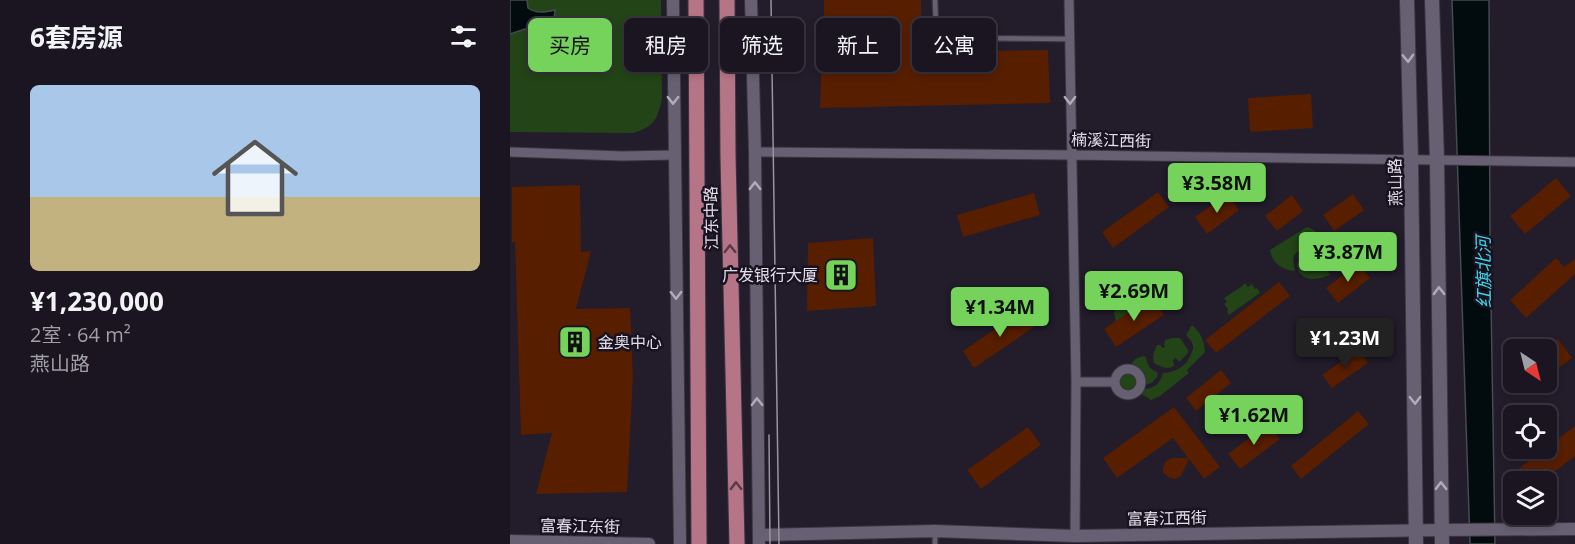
<!DOCTYPE html>
<html lang="zh">
<head>
<meta charset="utf-8">
<style>
  body { margin:0; font-family:"Open Sans","Noto Sans SC",sans-serif; background:#231e29; color:#f1f3f6; height:100vh; display:flex; flex-direction:column; font-size:22px; white-space:nowrap }
  * { box-sizing:border-box; margin:0 }
  p { font-size:20px; color:#9f9fa5 }
  .icon { flex:none; width:33px; height:33px; fill:none; stroke:currentColor; stroke-width:2; stroke-linecap:round; stroke-linejoin:round }
  .map { position:relative; flex:1; overflow:hidden }
  .side { display:flex; flex-direction:column; background:#1a1520; width:510px }
  .side>* { flex:none }
  .hud { position:absolute; left:18px; top:18px; width:570px; height:54px; display:flex; gap:12px }
  .needle { width:39px; rotate:145deg }
  .controls { position:absolute; left:993px; top:339px; display:grid; gap:12px }
  .controls a { display:grid; place-items:center; width:54px; height:54px; border-radius:9px; background:#1a1520; box-shadow:0 3px 9px #0003,0 0 0 2px #38343e; font-size:30px }
  .price { position:absolute; translate:-50% -51px; padding:0 14px; border-radius:6px; background:#75d25b; color:#111; font-size:20px; line-height:39px; filter:drop-shadow(0 2px 3px #0008) }
  .price::after { content:''; position:absolute; left:50%; top:36px; width:18px; height:14px; margin-left:-9px; background:inherit; clip-path:polygon(0 0,100% 0,50% 100%) }
  .price.current { background:#222; color:#fff }
  ul { padding:0; list-style:none }
  li { display:grid; align-content:center; gap:12px; height:318px; padding:0 30px }
  li span { display:grid; place-items:center; height:186px; border-radius:9px; color:#555 }
  li>.icon { margin-inline-start:auto }
  span .icon { width:108px; height:108px; fill:#fffc; stroke-width:1 }
  li b { font-size:26px }
  h2 { display:flex; justify-content:space-between; align-items:center; height:72px; padding:0 30px; font-size:26px }
  .tag { padding:0 21px; border-radius:9px; background:#1a1520; box-shadow:0 3px 9px #0003,0 0 0 2px #38343e; font-size:21px; line-height:54px }
  .tag.current { background:#75d25b; color:#111 }
  main { display:flex; flex:1; min-height:0 }
  .map>svg:first-child { display:block }
  .green { fill:#224416 }
  .water { fill:#020c0e; stroke:#454b50; stroke-width:1.5 }
  .building { fill:#571e00 }
  .lines { fill:none; stroke-linecap:round; stroke-linejoin:round }
  .service-casing { stroke:#3a3642; stroke-width:7 }
  .minor-casing { stroke:#3a3642; stroke-width:11 }
  .tertiary-casing { stroke:#3a3642; stroke-width:14 }
  .secondary-casing { stroke:#3a3642; stroke-width:16 }
  .primary-casing { stroke:#3a3642; stroke-width:17 }
  .service { stroke:#676073; stroke-width:4.5 }
  .minor { stroke:#676073; stroke-width:9 }
  .tertiary { stroke:#676073; stroke-width:12 }
  .secondary { stroke:#676073; stroke-width:14 }
  .primary { stroke:#b67586; stroke-width:15 }
  .tram { stroke:#9894a0; stroke-width:1.5 }
  .oneway { stroke:#b1acba }
  .oneway2 { stroke:#583a49 }
  .labels { text-anchor:middle; stroke-width:5; stroke-linejoin:round; paint-order:stroke }
  .street-label { font-size:16px; fill:#e2dee9; stroke:#191221 }
  .poi-label { font-size:16px; fill:#e2dee9; stroke:#191221; text-anchor:end }
  .water-label { font-size:18px; font-style:italic; fill:#3fd7e7; stroke:#191221 }
</style>
</head>
<body>
<main>
<section class="side">
<h2>6套房源<svg class="icon" aria-label="filters" viewBox="0 0 24 24"><path d="M4 7h16M4 17h16"/><circle cx="9" cy="7" r="2"/><circle cx="15" cy="17" r="2"/></svg></h2>
<ul>
<li><span style="background:linear-gradient(#a9c7e8 60%,#c2b280 0)"><svg class="icon" aria-label="home" viewBox="0 0 24 24"><path d="M3 11l9-7 9 7M6 9v11h12V9"/></svg></span><div><b>¥1,230,000</b><p>2室 · 64 m²</p><p>燕山路</p></div></li>
</ul>
</section>
<div class="map">
<svg width="1065" height="544" viewBox="0 0 1065 544">
  <rect width="100%" height="100%" fill="#221c2b"/>
  <path class="green" d="M0 0H151L152 98C148 119 144 127 123 133L0 132Z
    M797 227C803 230 808 230 808 238 802 241 797 244 791 249 781 256 783 259 785 271 772 270 762 263 760 250Z
    M801 244H806L812 253 832 259 816 269 820 275C806 281 788 282 787 264L792 260C795 253 793 249 801 244Z
    M735 283 738 287 742 284 745 289 747 288 750 293 719 315 717 312 718 309 714 304 717 302 714 298 731 287Z
    M615 302 629 306 606 321 604 313 606 307Z
    M682 325C691 333 694 340 695 352L677 370 679 373 650 396 641 400 630 393 633 389C644 389 650 384 653 373 666 372 677 366 681 354 683 349 684 348 682 343 682 342 677 336 676 335Z
    M662 338H670L678 350V353L669 362 666 358 663 360 664 366C657 370 651 367 644 363 642 356 644 351 647 345H650L653 348 655 347 654 344 655 340Z
    M633 356 636 357C637 364 640 370 647 372L648 375C645 381 641 384 635 385V380L631 370 620 366 625 359Z
    M619 373 626 376 628 382 624 389 618 391C611 389 608 384 611 377Z"/>
  <path class="water" d="M0 0H17L18 8C26 14 36 12 45 10L44 19 39 28 24 31 15 29 0 34Z
    M942 0H979L980 240 985 544H960Z"/>
  <path class="building" d="M314 0H411L412 52 538 50 540 103 310 108 312 48 332 47 331 22H314Z
    M801 94 803 128 740 132 738 98Z
    M1046 178 1061 196 1015 234 1000 216Z
    M70 185 71 252 81 251 66 309 120 308 123 376 117 492 26 494 42 433 11 435 5 242H2V187Z
    M648 192 659 207 603 248 592 232Z
    M524 193 530 215 453 237 447 215Z
    M717 194 729 210 697 234 685 217Z
    M843 194 854 210 824 231 813 215Z
    M782 195 793 211 767 231 755 216Z
    M363 238 366 306 297 311 298 243Z
    M1046 258 1054 267 1065 259V274L1016 318 1000 300Z
    M848 263 860 278 828 303 816 288Z
    M769 282 780 296 706 353 695 340Z
    M642 297 654 315 606 347 594 329Z
    M516 308 527 325 464 368 453 351Z
    M1048 339 1062 358 1036 377V348Z
    M849 349 858 363 822 388 812 375Z
    M711 370 721 383 686 411 676 398Z
    M1006 382H1029L1014 394Z
    M664 407 710 467 694 479 679 459 671 476 665 479 658 477 653 472V468L656 461 662 458H678L663 438 607 478 593 458Z
    M848 411 859 424 791 479 781 466Z
    M758 424 770 439 730 469 718 454Z
    M1065 426V456L1031 482H1017L1008 469Z
    M518 427 531 445 471 489 457 470Z"/>
  <g class="lines">
    <defs>
      <path id="service" d="M425 0 426 27 431 35 440 38 559 39
        M425 532V544"/>
      <path id="minor" d="M559 0 566 382 565 536
        M0 152 112 156 164 155
        M245 152 561 155 1065 162
        M605 382a13 13 0 1 1 26 0a13 13 0 1 1-26 0Z
        M566 382H605"/>
      <path id="tertiary" d="M163 0 170 544
        M241 0 245 152 249 544
        M249 535 425 531 565 536 932 530 1065 529
        M0 541 139 544"/>
      <path id="secondary" d="M897 0 901 161 906 544
        M922 0 927 160 932 544"/>
      <path id="primary" d="M186 0 189 544
        M217 0 218 156 227 544"/>
    </defs>
    <use href="#service" class="service-casing"/>
    <use href="#minor" class="minor-casing"/>
    <use href="#tertiary" class="tertiary-casing"/>
    <use href="#secondary" class="secondary-casing"/>
    <use href="#primary" class="primary-casing"/>
    <use href="#service" class="service"/>
    <use href="#minor" class="minor"/>
    <use href="#tertiary" class="tertiary"/>
    <use href="#secondary" class="secondary"/>
    <use href="#primary" class="primary"/>
    <path class="tram" d="M261 0 269 544
      M259 435 260 544"/>
  </g>
  <defs><path id="oneway-chevron" d="M-2-3.5L2.5 0L-2 3.5" fill="none" stroke-width="1.6" stroke-linecap="round" stroke-linejoin="round" transform="scale(1.5)"/></defs>
  <g class="oneway">
    <use href="#oneway-chevron" transform="translate(898 58) rotate(88)"/>
    <use href="#oneway-chevron" transform="translate(163 100) rotate(90)"/>
    <use href="#oneway-chevron" transform="translate(560 100) rotate(89)"/>
    <use href="#oneway-chevron" transform="translate(245 186) rotate(-90)"/>
    <use href="#oneway-chevron" transform="translate(929 291) rotate(-91)"/>
    <use href="#oneway-chevron" transform="translate(166 295) rotate(89)"/>
    <use href="#oneway-chevron" transform="translate(905 400) rotate(89)"/>
    <use href="#oneway-chevron" transform="translate(247 402) rotate(-91)"/>
    <use href="#oneway-chevron" transform="translate(931 486) rotate(-91)"/>
  </g>
  <g class="oneway2">
    <use href="#oneway-chevron" transform="translate(220 249) rotate(-91)"/>
    <use href="#oneway-chevron" transform="translate(226 486) rotate(-91)"/>
  </g>
  <defs>
    <symbol id="building-square" viewBox="-11 -11 22 22"><rect x="-9" y="-9" width="18" height="18" rx="4" fill="#75d25b" stroke="#191221"/><path d="M-4-6H4V6H1V3H-1V6H-4ZM-2.5-4.3h1.7v1.8h-1.7ZM.8-4.3h1.7v1.8H.8ZM-2.5-1h1.7V.8h-1.7ZM.8-1h1.7V.8H.8Z" fill="#111"/></symbol>
  </defs>
  <g fill-rule="evenodd">
    <use href="#building-square" x="312" y="256" width="38" height="38"/>
    <use href="#building-square" x="46" y="323" width="38" height="38"/>
  </g>
  <g class="labels">
    <g class="street-label">
      <text transform="translate(601 140) rotate(1)" y="6">楠溪江西街</text>
      <text transform="translate(885 182) rotate(-91)" y="6">燕山路</text>
      <text transform="translate(201 218) rotate(-91)" y="6">江东中路</text>
      <text transform="translate(657 518) rotate(-1)" y="6">富春江西街</text>
      <text transform="translate(70 526) rotate(1)" y="6">富春江东街</text>
    </g>
    <g class="poi-label">
      <text x="308" y="281">广发银行大厦</text>
      <text x="88" y="348" text-anchor="start">金奥中心</text>
    </g>
    <g class="water-label">
      <text transform="translate(974 272) rotate(-91)" y="6">红旗北河</text>
    </g>
  </g>
</svg>
<div class="controls">
<a><svg class="needle" viewBox="-14 -14 28 28"><path d="M0-13l5 13h-10z" fill="#e53935"/><path d="M0 13l5-13h-10z" fill="#9f9fa5"/></svg></a>
<a><svg class="icon" aria-label="locate" viewBox="0 0 24 24"><circle cx="12" cy="12" r="6"/><path d="M12 2v4M12 18v4M2 12h4M18 12h4"/></svg></a>
<a><svg class="icon" aria-label="layers" viewBox="0 0 24 24"><path d="M12 4l9 5-9 5-9-5zM3 14l9 5 9-5"/></svg></a>
</div>
<b class="price" style="left:707px;top:214px">¥3.58M</b>
<b class="price" style="left:838px;top:283px">¥3.87M</b>
<b class="price" style="left:624px;top:322px">¥2.69M</b>
<b class="price" style="left:490px;top:338px">¥1.34M</b>
<b class="price current" style="left:835px;top:369px">¥1.23M</b>
<b class="price" style="left:744px;top:446px">¥1.62M</b>
<div class="hud">
<a class="tag current">买房</a>
<a class="tag">租房</a>
<a class="tag">筛选</a>
<a class="tag">新上</a>
<a class="tag">公寓</a>
</div>
</div>
</main>
</body>
</html>
